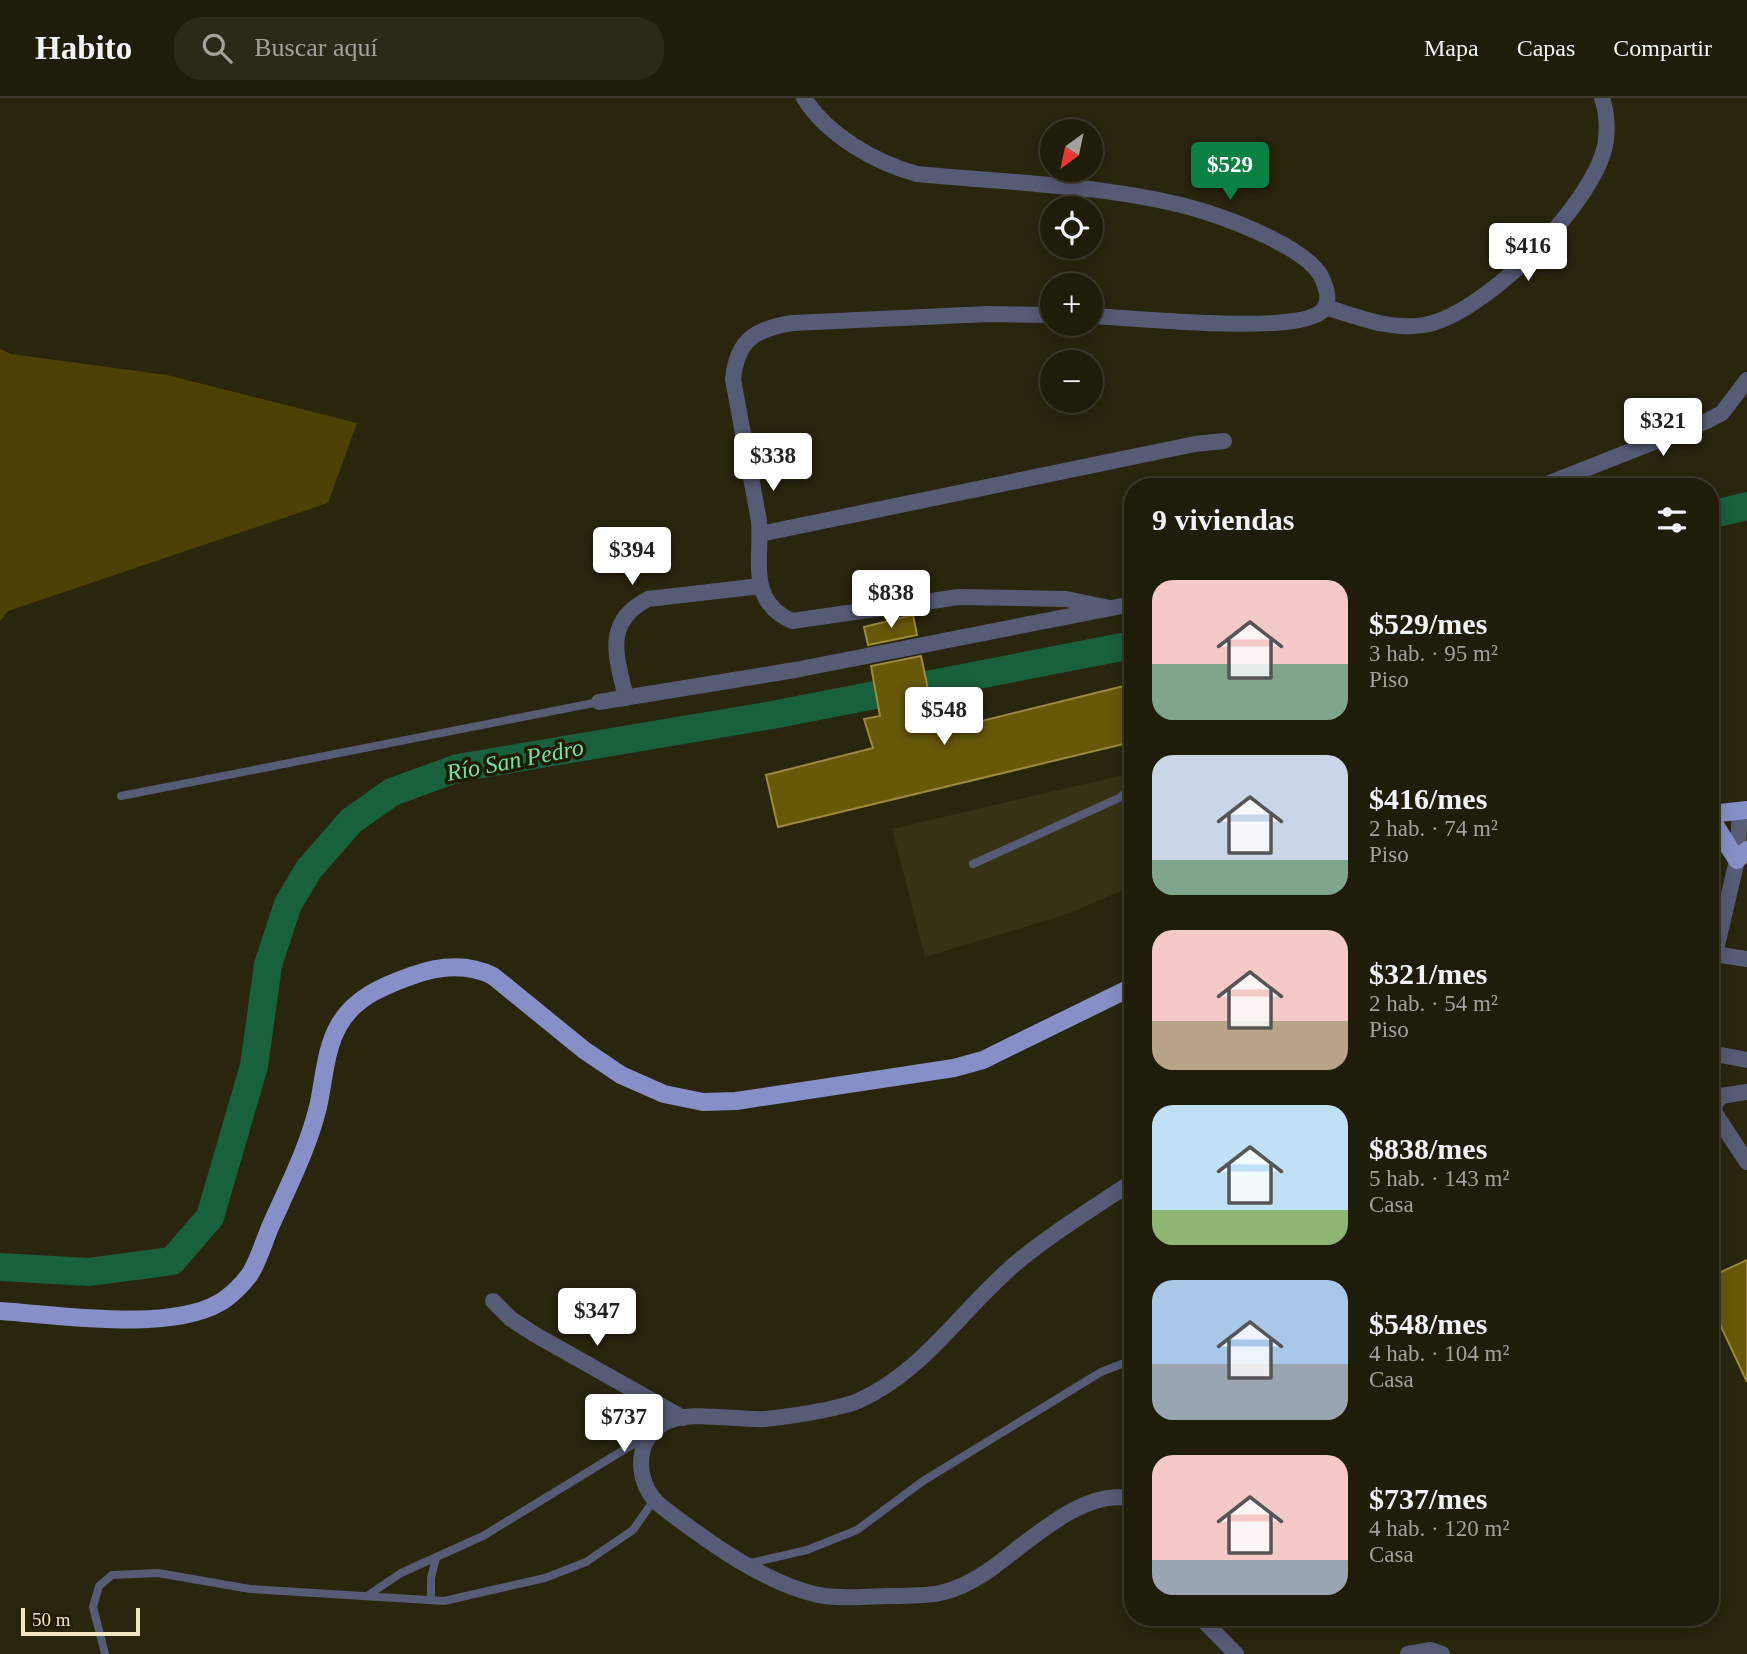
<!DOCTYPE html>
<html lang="es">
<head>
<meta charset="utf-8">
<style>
  body { margin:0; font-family:"Times New Roman",serif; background:#2d2918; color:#f1f3f6; height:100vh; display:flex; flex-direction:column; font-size:26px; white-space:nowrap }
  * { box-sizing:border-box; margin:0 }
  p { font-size:23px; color:#a2a19c }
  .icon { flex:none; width:38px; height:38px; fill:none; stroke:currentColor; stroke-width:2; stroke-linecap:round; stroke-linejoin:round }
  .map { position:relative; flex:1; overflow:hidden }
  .sheet { position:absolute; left:1124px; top:380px; width:595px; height:1148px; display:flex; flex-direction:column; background:#201c0a; border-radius:28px; box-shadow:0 4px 18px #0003,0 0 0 2px #3d3a2b }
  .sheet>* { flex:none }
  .needle { width:46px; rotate:213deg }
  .buttons { position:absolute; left:1040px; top:21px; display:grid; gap:14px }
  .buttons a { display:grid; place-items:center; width:63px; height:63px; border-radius:50%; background:#201c0a; box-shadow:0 4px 18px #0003,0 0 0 2px #3d3a2b; font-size:35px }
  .scale { position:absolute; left:21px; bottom:18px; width:119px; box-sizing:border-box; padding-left:7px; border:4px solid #efe6c1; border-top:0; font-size:19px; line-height:24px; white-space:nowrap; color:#efe6c1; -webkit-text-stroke:5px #211b04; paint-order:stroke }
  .price { position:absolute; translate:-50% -60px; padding:0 16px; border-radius:7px; background:#fff; color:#222; font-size:23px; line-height:46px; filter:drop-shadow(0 2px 4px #0008) }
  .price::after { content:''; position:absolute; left:50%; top:42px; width:21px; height:16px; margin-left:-10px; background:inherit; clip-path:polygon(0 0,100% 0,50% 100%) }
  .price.on { background:#0b8043; color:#fff }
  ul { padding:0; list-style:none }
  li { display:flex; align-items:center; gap:21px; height:175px; padding:0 28px }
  li span { display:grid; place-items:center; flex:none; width:196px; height:140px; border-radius:21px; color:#555 }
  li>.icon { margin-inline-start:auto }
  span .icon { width:84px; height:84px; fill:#fffc; stroke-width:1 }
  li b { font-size:30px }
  h2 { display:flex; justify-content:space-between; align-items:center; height:84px; padding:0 28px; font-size:30px }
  header { display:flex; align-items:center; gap:42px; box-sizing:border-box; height:98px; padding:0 35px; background:#201c0a; border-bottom:2px solid #3d3a2b }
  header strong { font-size:33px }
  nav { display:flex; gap:38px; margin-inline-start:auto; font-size:24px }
  .search { width:490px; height:63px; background:#2d2918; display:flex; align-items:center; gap:18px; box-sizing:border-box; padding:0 24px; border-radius:28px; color:#a2a19c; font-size:26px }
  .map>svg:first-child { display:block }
  .built { fill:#373115 }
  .green { fill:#4d4105 }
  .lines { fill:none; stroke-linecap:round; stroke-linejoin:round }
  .river { stroke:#19603d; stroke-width:28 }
  .building { fill:#67580a; stroke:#9b8a3e; stroke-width:2 }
  .service { stroke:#565b76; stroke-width:8 }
  .minor { stroke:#565b76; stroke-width:16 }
  .primary { stroke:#868fc7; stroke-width:18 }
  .labels { text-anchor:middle; stroke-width:7; stroke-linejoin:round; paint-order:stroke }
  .water-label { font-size:24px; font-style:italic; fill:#6fe6a4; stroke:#211b04 }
</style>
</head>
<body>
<header>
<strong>Habito</strong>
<div class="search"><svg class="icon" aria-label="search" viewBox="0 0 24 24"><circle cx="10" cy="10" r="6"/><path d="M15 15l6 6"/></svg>Buscar aquí</div>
<nav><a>Mapa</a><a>Capas</a><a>Compartir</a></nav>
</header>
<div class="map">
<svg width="1747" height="1556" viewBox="0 0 1747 1556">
  <rect width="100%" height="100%" fill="#2a250d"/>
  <path class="built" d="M1132 675V788L1068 816 925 859 892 731Z"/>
  <path class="green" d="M0 251 11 256 167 277 357 325 328 405 8 513 0 523Z"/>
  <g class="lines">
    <path class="river" d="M1710 417 1747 408
      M0 1169 89 1174 172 1163 210 1119 254 968 268 867 288 806 309 771 351 723 392 694 458 670 772 617 1132 547"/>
  </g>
  <path class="building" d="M913 517 917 537 868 547 864 529Z
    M921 558 937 634 1128 587 1132 603V644L778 729 766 677 873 650 864 621 880 618 871 568Z
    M1747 1162V1284L1710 1205V1179Z"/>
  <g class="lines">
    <path class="service" d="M121 698 599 604
      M973 766 1119 700 1132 690
      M746 1466 807 1452 857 1432 923 1383 1101 1274 1132 1262
      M367 1498 401 1475 483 1438 645 1339
      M431 1502V1480L436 1460
      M105 1556 93 1509 99 1488 112 1477 158 1475 250 1491 444 1503 545 1480 586 1464 633 1432 654 1402"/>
    <path class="minor" d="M804 0C827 37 876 65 917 76 1008 85 1120 87 1206 114 1237 124 1305 150 1321 178 1326 189 1332 203 1322 213 1296 238 1131 219 1090 218
      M1325 209C1356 218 1391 233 1424 227 1484 217 1592 107 1605 48 1608 33 1607 14 1602 0
      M1052 217 988 216 792 225C755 231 737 242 733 281L759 423C762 462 747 503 792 523L959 499 1066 501 1110 510
      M1542 388 1707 323 1722 315 1747 282
      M760 436 1195 346 1224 343
      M626 600C617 559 602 525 648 501L761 488
      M599 604 795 572 1132 506
      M1715 856 1747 861
      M1710 857 1715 856 1737 762 1740 713
      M1710 955 1747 962
      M1747 994 1721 998 1715 1006 1714 1014 1747 1064
      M1132 1084C1095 1109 1055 1133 1021 1161 964 1207 926 1273 858 1303 839 1311 787 1319 765 1321 737 1323 685 1310 661 1327 632 1346 637 1389 661 1408 704 1441 770 1490 825 1498 846 1501 869 1498 890 1498 930 1498 950 1498 985 1475 1024 1449 1082 1388 1132 1401
      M493 1203 511 1221 534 1236 683 1320
      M1200 1519 1236 1556
      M1408 1556 1431 1552 1442 1556"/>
    <path class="primary" d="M1710 716 1747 712
      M1710 719 1737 762 1747 752
      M0 1213C60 1217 168 1234 219 1205 230 1199 243 1186 250 1176 259 1162 264 1143 271 1127 288 1089 308 1050 318 1009 324 983 325 951 339 927 354 900 383 888 411 878 438 868 467 865 493 878L584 952 621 977 664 996 703 1004 736 1003 954 970 983 962 1132 889"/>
  </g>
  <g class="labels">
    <g class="water-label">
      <text transform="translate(515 662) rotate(-11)" y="8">Río San Pedro</text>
    </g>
  </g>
</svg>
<div class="buttons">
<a><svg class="needle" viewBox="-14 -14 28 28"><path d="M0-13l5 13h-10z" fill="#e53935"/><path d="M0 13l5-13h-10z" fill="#a2a19c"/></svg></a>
<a><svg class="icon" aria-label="locate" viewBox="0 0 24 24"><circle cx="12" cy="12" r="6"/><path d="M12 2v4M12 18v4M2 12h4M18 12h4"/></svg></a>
<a>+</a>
<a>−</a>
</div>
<div class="scale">50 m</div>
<b class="price on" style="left:1230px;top:104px">$529</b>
<b class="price" style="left:1528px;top:185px">$416</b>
<b class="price" style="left:1663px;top:360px">$321</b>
<b class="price" style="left:773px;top:395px">$338</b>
<b class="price" style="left:632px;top:489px">$394</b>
<b class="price" style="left:891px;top:532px">$838</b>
<b class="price" style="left:944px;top:649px">$548</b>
<b class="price" style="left:597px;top:1250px">$347</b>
<b class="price" style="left:624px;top:1356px">$737</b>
<section class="sheet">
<h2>9 viviendas<svg class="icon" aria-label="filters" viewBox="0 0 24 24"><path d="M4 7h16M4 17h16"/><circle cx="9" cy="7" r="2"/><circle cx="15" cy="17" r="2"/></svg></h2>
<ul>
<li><span style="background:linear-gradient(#f6c9c9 60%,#7fa58c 0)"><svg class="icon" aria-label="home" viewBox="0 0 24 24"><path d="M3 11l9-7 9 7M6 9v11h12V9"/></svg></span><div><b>$529/mes</b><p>3 hab. · 95 m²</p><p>Piso</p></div></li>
<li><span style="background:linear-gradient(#c9d6e8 75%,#7fa58c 0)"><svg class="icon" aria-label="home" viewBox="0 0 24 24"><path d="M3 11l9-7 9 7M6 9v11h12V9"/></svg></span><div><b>$416/mes</b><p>2 hab. · 74 m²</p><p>Piso</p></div></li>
<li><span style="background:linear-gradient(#f6c9c9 65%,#b9a48a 0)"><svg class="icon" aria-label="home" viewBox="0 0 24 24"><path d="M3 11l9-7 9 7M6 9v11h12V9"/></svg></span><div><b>$321/mes</b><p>2 hab. · 54 m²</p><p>Piso</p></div></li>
<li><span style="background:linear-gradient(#bfe0f5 75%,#8fb573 0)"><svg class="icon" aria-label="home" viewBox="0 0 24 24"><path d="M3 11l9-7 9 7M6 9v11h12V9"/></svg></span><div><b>$838/mes</b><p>5 hab. · 143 m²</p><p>Casa</p></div></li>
<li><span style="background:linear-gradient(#a9c7e8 60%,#9aa5b1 0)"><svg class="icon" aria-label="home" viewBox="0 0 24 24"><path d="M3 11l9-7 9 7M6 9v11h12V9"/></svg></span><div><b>$548/mes</b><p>4 hab. · 104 m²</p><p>Casa</p></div></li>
<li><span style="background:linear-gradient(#f6c9c9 75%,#9aa5b1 0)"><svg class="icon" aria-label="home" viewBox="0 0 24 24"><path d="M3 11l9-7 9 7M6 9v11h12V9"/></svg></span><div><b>$737/mes</b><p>4 hab. · 120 m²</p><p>Casa</p></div></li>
</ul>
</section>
</div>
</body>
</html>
